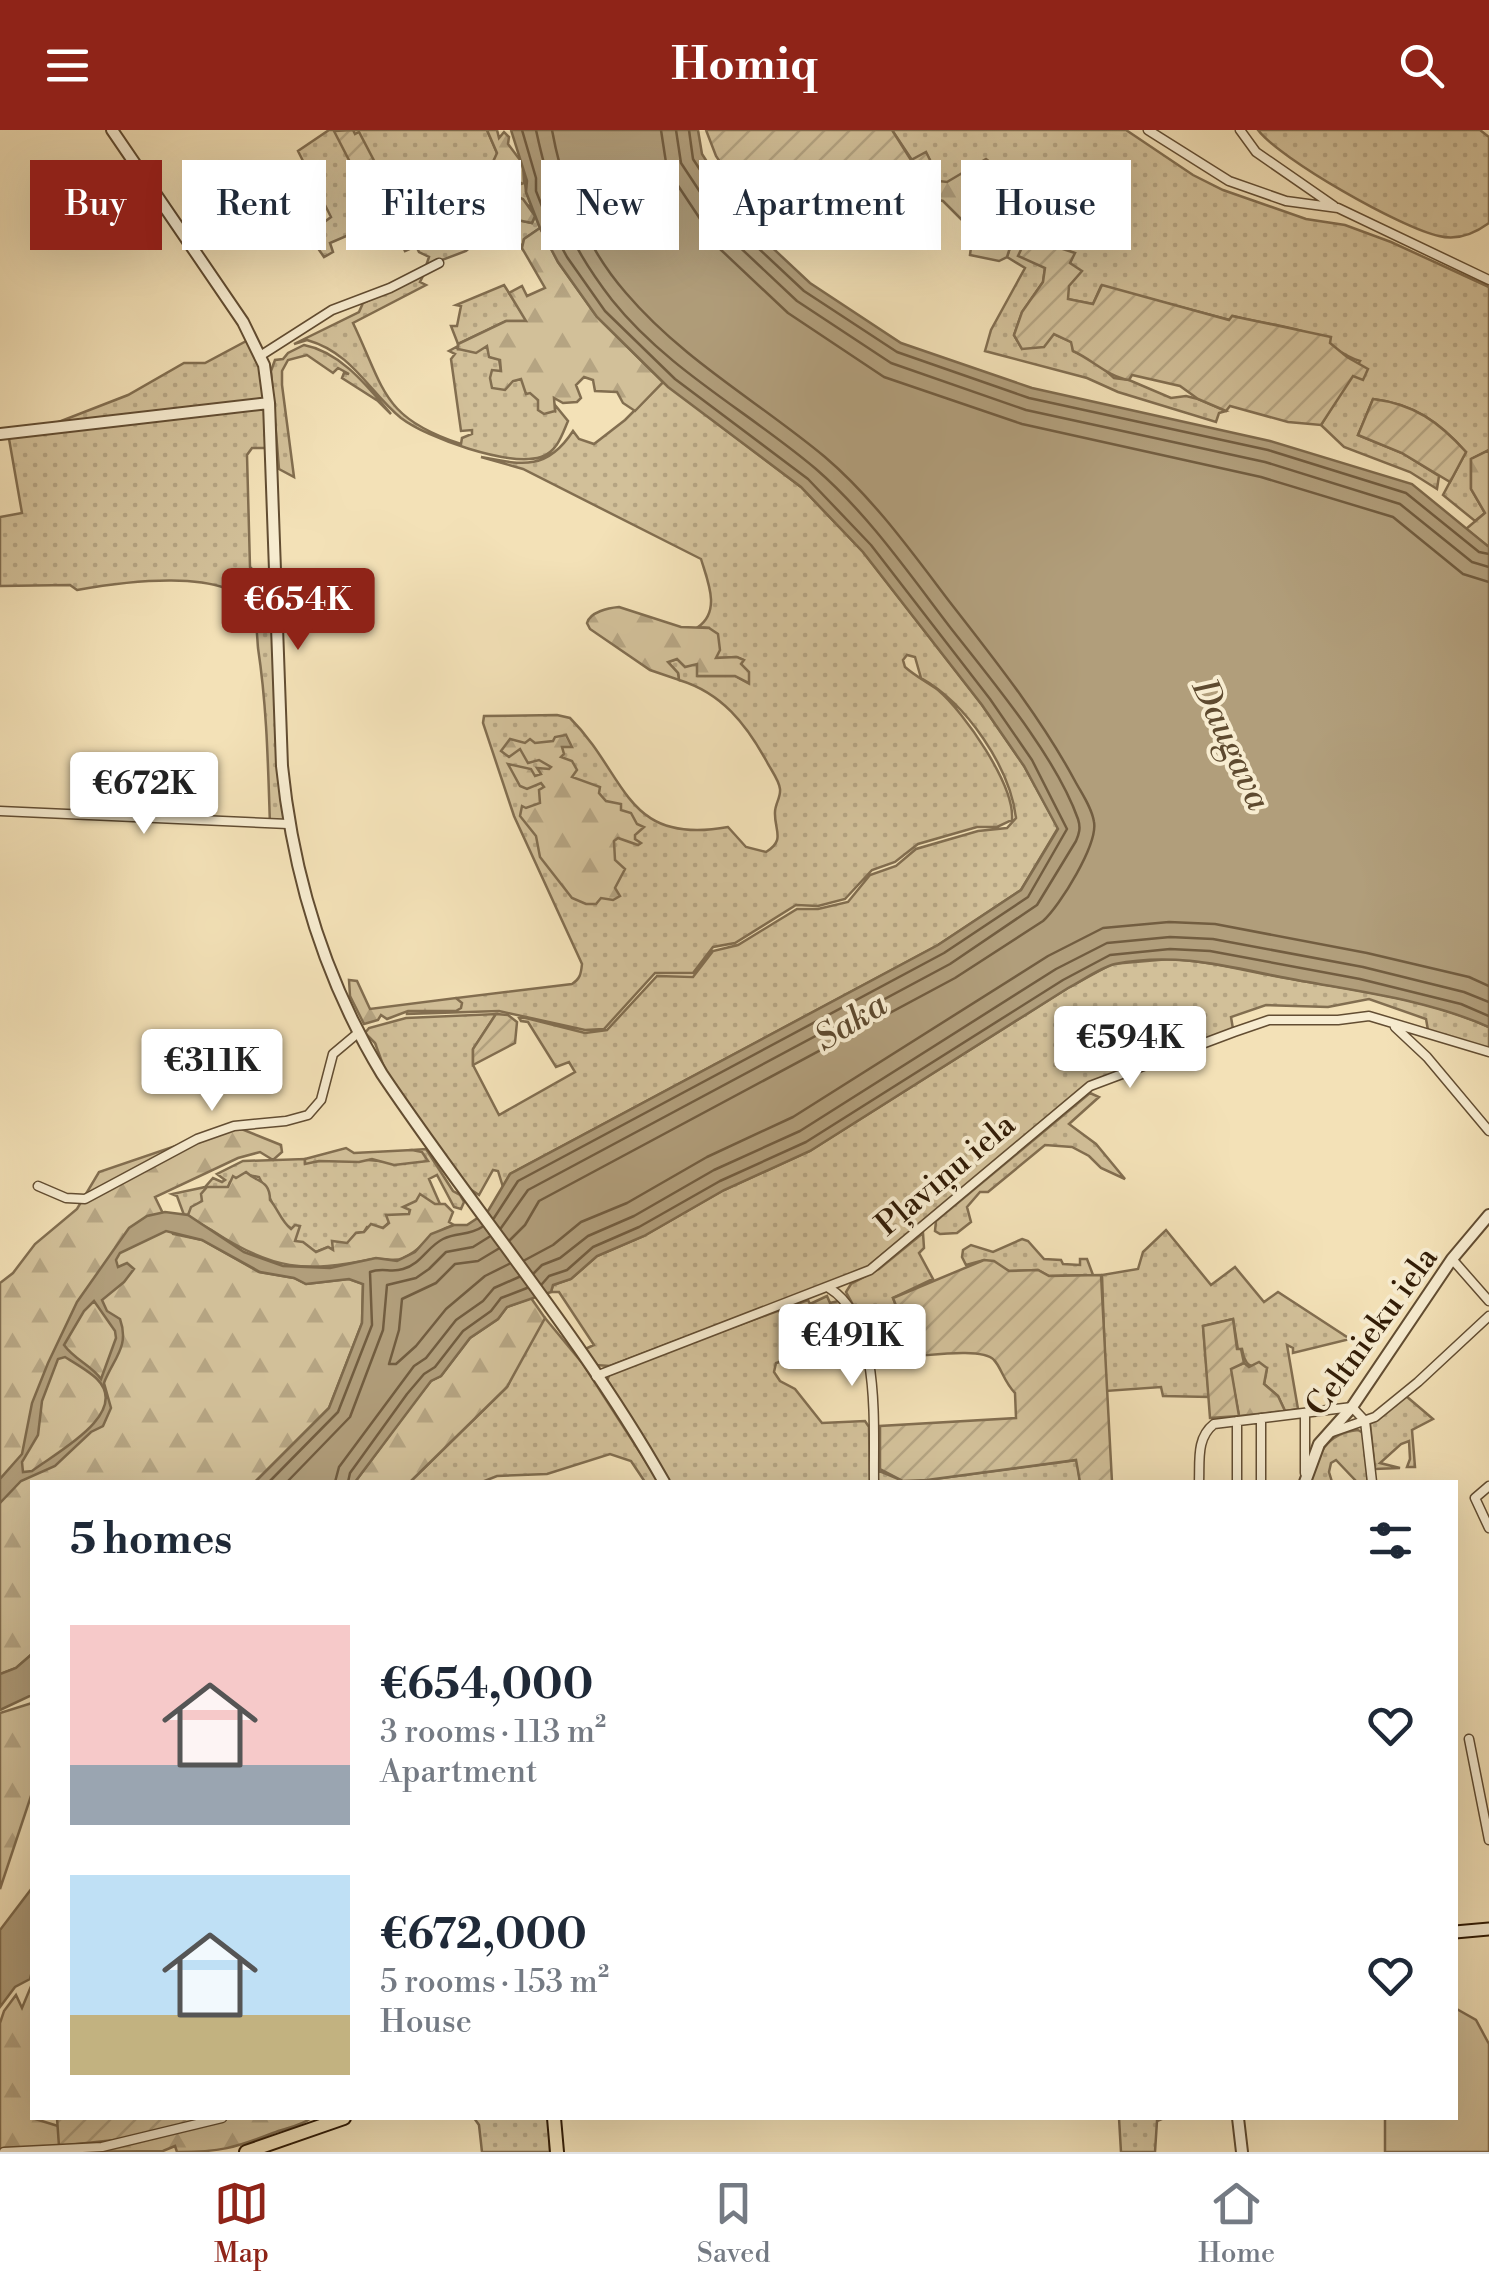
<!DOCTYPE html>
<html lang="en">
<head>
<meta charset="utf-8">
<style>
  body { margin:0; font-family:"Libre Bodoni",serif; background:#f6f6f7; color:#1f2937; height:100vh; display:flex; flex-direction:column; font-size:38px; white-space:nowrap }
  * { box-sizing:border-box; margin:0 }
  p { font-size:32px; color:#747a83 }
  .icon { flex:none; width:55px; height:55px; fill:none; stroke:currentColor; stroke-width:2; stroke-linecap:round; stroke-linejoin:round }
  .map { position:relative; flex:1; overflow:hidden }
  .sheet { position:absolute; left:30px; top:1350px; width:1428px; height:640px; display:flex; flex-direction:column; background:#fff; border-radius:0px; box-shadow:0 10px 40px #0002 }
  .sheet>* { flex:none }
  .banner { position:absolute; left:30px; top:30px; width:1430px; height:90px; display:flex; gap:20px }
  .price { position:absolute; translate:-50% -85px; padding:0 22px; border-radius:10px; background:#fff; color:#222; font-size:32px; line-height:65px; filter:drop-shadow(0 2px 5px #0008) }
  .price::after { content:''; position:absolute; left:50%; top:60px; width:30px; height:22px; margin-left:-15px; background:inherit; clip-path:polygon(0 0,100% 0,50% 100%) }
  .price.selected { background:#8f2418; color:#fff }
  ul { padding:0; list-style:none }
  li { display:flex; align-items:center; gap:30px; height:250px; padding:0 40px }
  li span { display:grid; place-items:center; flex:none; width:280px; height:200px; border-radius:0px; color:#555 }
  li>.icon { margin-inline-start:auto }
  span .icon { width:120px; height:120px; fill:#fffc; stroke-width:1 }
  li b { font-size:42px }
  h2 { display:flex; justify-content:space-between; align-items:center; height:120px; padding:0 40px; font-size:42px }
  .tag { padding:0 35px; border-radius:0px; background:#fff; box-shadow:0 10px 40px #0002; font-size:35px; line-height:90px }
  .tag.selected { background:#8f2418; color:#fff }
  header { display:flex; justify-content:space-between; align-items:center; height:130px; padding:0 40px; background:#8f2418; color:#fff; font-size:45px; font-weight:700 }
  .menu { display:flex; justify-content:space-around; align-items:center; height:140px; border-top:2px solid #e0e1e3; background:#fff; font-size:28px; color:#747a83 }
  .menu a { display:grid; justify-items:center; gap:5px }
  .menu .selected { color:#8f2418 }
  .map>svg:first-child { display:block }
  .grass { fill:url(#grass-dots); stroke:#826e50; stroke-width:2.5 }
  .forest { fill:url(#forest-firs); stroke:#826e50; stroke-width:2.5 }
  .garden { fill:url(#garden-furrows); stroke:#826e50; stroke-width:2.5 }
  .pitch { fill:#d2c099; stroke:#826e50; stroke-width:2.5 }
  .water { fill:#b19e7b; stroke:#7e6a4c; stroke-width:2.5; fill-rule:evenodd }
  .lines { fill:none; stroke-linecap:round; stroke-linejoin:round }
  .shore { stroke:#725d40; stroke-width:2.5 }
  .minor-casing { stroke:#624d32; stroke-width:11 }
  .tertiary-casing { stroke:#624d32; stroke-width:14 }
  .secondary-casing { stroke:#321c06; stroke-width:15 }
  .primary-casing { stroke:#321c06; stroke-width:16 }
  .minor { stroke:#f7ecd0; stroke-width:8 }
  .tertiary { stroke:#f7ecd0; stroke-width:10 }
  .secondary { stroke:#f7ecd0; stroke-width:11 }
  .primary { stroke:#f3e1b7; stroke-width:12 }
  .labels { text-anchor:middle; stroke-width:8; stroke-linejoin:round; paint-order:stroke }
  .street-label { font-size:32px; fill:#321c06; stroke:#f7ecd0 }
  .water-label { font-size:35px; font-style:italic; fill:#5e4a2f; stroke:#f7ecd0 }
</style>
</head>
<body>
<header><svg class="icon" aria-label="menu" viewBox="0 0 24 24"><path d="M4 6h16M4 12h16M4 18h16"/></svg>Homiq<svg class="icon" aria-label="search" viewBox="0 0 24 24"><circle cx="10" cy="10" r="6"/><path d="M15 15l6 6"/></svg></header>
<div class="map">
<svg width="1489" height="2022" viewBox="0 0 1489 2022">
  <defs>
    <pattern id="grass-dots" width="8" height="8" patternUnits="userSpaceOnUse" patternTransform="scale(2.5)"><rect width="8" height="8" fill="#d2c099"/><path d="M2 2h.1M6 6h.1" fill="none" stroke="#b5a482" stroke-width="1.8" stroke-linecap="round"/></pattern>
    <pattern id="forest-firs" width="22" height="20" patternUnits="userSpaceOnUse" patternTransform="scale(2.5)"><rect width="22" height="20" fill="#d2c099"/><path d="M5 1l3.5 6h-7zM16 11l3.5 6h-7z" fill="#b5a482"/></pattern>
    <pattern id="garden-furrows" width="10" height="10" patternUnits="userSpaceOnUse" patternTransform="scale(2.5)"><rect width="10" height="10" fill="#d2c099"/><path d="M-1 1l2-2M0 10L10 0M9 11l2-2" fill="none" stroke="#b5a482"/></pattern>
  </defs>
  <rect width="100%" height="100%" fill="#f3e1b7"/>
  <filter id="stains"><feTurbulence type="fractalNoise" baseFrequency=".002" numOctaves="4"/><feColorMatrix values="0 0 0 0 .2 0 0 0 0 .09 0 0 0 0 .02 0 0 0 .5 -.17"/></filter>
  <radialGradient id="worn" r=".72"><stop offset=".6" stop-color="#630" stop-opacity="0"/><stop offset="1" stop-color="#630" stop-opacity=".3"/></radialGradient>
  <path class="grass" d="M329 0H487L497 23 494 46 497 62 514 74 518 90 532 93 535 86 529 76 515 66V38L524 53 523 34 526 62 540 98 524 109 522 118 509 90 473 108 474 114 466 121 426 136 429 127 419 122 416 116 405 121 398 106 382 111 377 101 363 106 360 100 330 113 333 122 324 127 308 104 331 87 298 21Z
    M892 0H1126L1193 45 1223 60 1306 89 1345 95 1391 112 1489 157V320L1471 329V359L1485 383 1475 391 1443 365 1466 322C1439 292 1414 274 1373 269L1358 305 1402 323 1439 346 1437 359 1410 342 1344 317 1321 295 1360 231C1342 226 1329 212 1311 204 1287 195 1258 193 1233 186L1230 190 1101 156 1093 174 1067 169 1070 133 1074 123 1027 107 1045 138 1043 152 1022 182 1014 205 1022 219 1054 204 1072 212 1073 221 1095 231 1114 248 1129 250 1171 268 1186 266 1198 269 1226 281 1219 283 1216 292 1118 262 1087 248 985 221 991 200 1025 138 1007 127 1014 105 1032 78 1030 69 922 49 935 40 926 23 912 30Z
    M1258 0H1480L1489 7V93C1474 104 1458 111 1439 106 1401 98 1280 29 1258 0Z
    M424 144 420 152 426 155 353 193C385 260 382 288 461 314L462 308 472 304V300L461 301 451 229 455 224 449 221 458 216V219L487 216 490 227 499 229 501 241 513 251 521 249 538 270 555 281V275L568 291C562 305 557 322 541 327 509 337 427 308 401 288 369 262 353 223 307 210L294 214 359 182 363 173Z
    M504 155 527 191H506L458 214 451 196H457L461 176 456 175Z
    M252 208 260 226 271 318H252L247 325 250 437 256 443 277 442 288 694 270 695C268 636 267 577 258 518 257 507 257 490 253 480 231 435 116 453 77 460L70 455 0 456V387L22 383 8 303 38 300 128 265 184 233H205Z
    M304 215C341 222 368 257 391 284L378 271 342 248 344 243 349 244 338 238 333 243 307 225 288 230 282 241V255L294 347 279 339 271 241 275 230 283 229 288 223Z
    M663 252 801 357 863 422 982 575 1024 636 1058 698 1021 760 938 815 510 1044 503 1057 498 1041 493 1040 479 1065 467 1057 385 940 375 913 365 903 369 898 406 888 496 884 473 919V935L499 985 575 942 569 932 556 937 528 892 521 891 518 886 585 903 607 900 657 846 693 847 713 821 738 815 797 779H818L848 772 870 745 896 736 916 719 978 701 1007 698 1016 688C1010 637 966 573 921 548L915 527 907 525 903 530 905 537C915 546 927 552 938 560 964 582 1015 655 1012 690L997 697H977L918 714 895 732 872 740 845 769 818 776 796 775 735 813 713 817 693 843H655L604 899 585 900 499 881 407 884V881H456V868L572 854C580 849 581 844 582 834L514 686 483 593 484 586 557 585 570 588C628 646 624 716 728 697L746 717 766 722C786 710 774 700 775 682 775 674 781 667 780 659 779 650 771 640 767 632 746 594 722 563 679 550L678 543 668 532 677 529 697 534 698 546H735L748 553 741 534 743 530 736 527 716 528 709 498 698 497C721 481 708 452 701 429L523 339 481 327C522 335 547 341 573 301L579 309 594 314 625 290Z
    M1170 829C1210 831 1246 841 1285 848 1354 860 1425 868 1489 897V919L1428 900 1426 889 1369 869 1328 877 1266 875 1231 887 1233 899 1115 943 1074 966 865 1139 610 1236 595 1235 583 1220 594 1215 559 1162H551L553 1155 571 1149 597 1126 644 1106 724 1060 810 1021 1068 858 1112 834Z
    M1090 963 1099 967 1069 994 1096 1014 1125 1049 1101 1038 1089 1026 1072 1017 1045 1015 988 1062H980L967 1077 971 1092 957 1103 940 1104 935 1101 936 1091Z
    M426 1019 453 1061 460 1065 464 1072 461 1079 454 1077 437 1045 429 1049 440 1074 410 1080 409 1084 396 1086 383 1098 367 1097 364 1102 356 1103 348 1113 334 1120 328 1117 316 1122 296 1112 292 1099 282 1092 259 1047 248 1045 230 1052 228 1057 206 1060 202 1071 188 1085H184L177 1066 172 1064 205 1057 213 1048 222 1052 225 1050 217 1044 243 1031 305 1029V1033C338 1026 373 1030 405 1034L415 1022 412 1020Z
    M1166 1100 1211 1155 1235 1137 1264 1172 1278 1162 1350 1209 1293 1223V1218L1287 1215 1298 1279 1285 1281 1278 1266 1264 1254 1267 1238C1250 1237 1245 1237 1242 1219L1238 1220 1233 1189 1203 1196 1209 1267 1163 1266 1161 1257 1106 1261 1102 1145 1138 1139 1143 1122Z
    M923 1103 924 1118 919 1123 933 1149 893 1168 916 1226 876 1228 870 1225 865 1197 846 1162 851 1154 879 1139Z
    M1022 1109 1028 1111 1044 1129 1061 1130 1063 1134 1080 1135V1129H1087L1093 1145 1049 1146 1038 1140 1009 1141 984 1130 966 1135 962 1127 963 1120 971 1115 993 1122Z
    M827 1166 830 1173 838 1171 848 1178 781 1193 783 1231 776 1233 774 1242 780 1251 795 1259 822 1293 865 1291 869 1297 870 1352H669L607 1252 609 1245 634 1233 808 1170 810 1174Z
    M545 1188 583 1234 659 1352H645L631 1331 610 1324 547 1344 497 1346 482 1352H410L507 1257 536 1198Z
    M1406 1266 1433 1289 1412 1300 1415 1337H1407L1410 1329 1409 1311 1401 1314 1380 1333 1400 1338 1375 1339 1370 1294Z
    M1358 1300 1365 1304 1368 1352H1357L1336 1330 1331 1333 1329 1342 1332 1352H1311C1316 1324 1327 1303 1358 1300Z
    M1077 1330 1080 1352H878L877 1340 903 1351 927 1350Z
    M474 1988H549L550 2022H482L479 1995Z
    M1119 1988H1164L1157 1991 1155 2022H1121Z"/>
  <path class="forest" d="M487 0H497L499 8 504 2 509 7 508 14 523 34 524 53 521 54 514 39 515 66 523 69 535 86 532 93 517 90 514 74 497 62 492 34 497 23Z
    M986 29 1013 50 1032 78 1014 105 1007 127 999 131 970 125 973 101 943 71 902 62 922 49 947 52Z
    M540 98 558 132 597 187 663 252 635 281 623 273 617 262 595 261 593 250 584 247 576 255 581 268 577 272 563 273 554 268 555 281 544 284 538 280V270L530 263 526 264 521 249 513 251 505 260 492 258 490 248 492 240 501 241 500 230 489 227 487 216 476 223 458 219V214L506 191H526L509 163 522 156 527 166 545 158 522 118 524 109Z
    M1489 320V417L1466 399 1485 383 1471 359V329Z
    M619 477 681 497 709 498 718 504 720 520 716 528 737 527 744 530 741 534 749 542V553L735 546H697V534L685 537 677 529 668 532 678 543 679 550 650 540 590 499 587 493C590 482 608 478 619 477Z
    M566 605 572 617H562L564 624 561 627 572 631 577 640 572 647 600 657 599 663 606 671 621 674V680L631 683 637 694 644 697 635 705V709L641 713 638 715 618 708 614 711 615 730 625 739 615 758 620 766 613 770 601 768 596 774H586L572 768 540 727 536 706 520 686 522 676 526 678 540 673 539 660 544 657 541 653 527 659 520 656 508 634 531 639 535 646 541 644 537 638 549 639 551 637 539 630 528 633 520 619 509 627 501 621 510 609 525 613 530 609 535 613 553 611 555 607Z
    M349 850 357 851 370 879 456 868 462 873 461 878 456 881H408L387 889 381 885 378 890 364 894 350 866Z
    M234 996 281 1015 282 1022 273 1030 260 1022 238 1028 155 1067 173 1104 202 1110 259 1142 294 1148 306 1154 349 1149 363 1154 362 1193 329 1278 255 1352H32V1524L16 1538 0 1544V1153L13 1143 35 1114 77 1079 99 1042Z
    M346 1018 354 1023 412 1020 422 1022 428 1031 394 1035 372 1029 359 1032 319 1031 305 1034V1029Z
    M246 1042C258 1053 270 1050 270 1070 278 1079 281 1091 291 1099L295 1095 300 1096 295 1111 303 1112 316 1122 328 1117 333 1120 332 1111 347 1113 356 1103 364 1102 371 1094 383 1098 389 1093 386 1085 409 1084 410 1080 403 1077 416 1071 420 1064 435 1074H445L453 1082 449 1092 454 1095C427 1103 425 1119 403 1128 393 1133 384 1127 373 1129 305 1143 272 1140 213 1101 205 1096 194 1092 188 1085L191 1077 202 1071 201 1064 207 1057H228L233 1046 236 1048Z
    M531 1168 545 1188 507 1257 410 1352H355L415 1271 431 1251 441 1246 470 1208 498 1189 507 1177Z
    M1259 1232 1267 1238 1264 1254 1278 1266 1285 1281 1239 1286 1230 1238 1244 1233 1249 1237Z
    M32 1573V1663L0 1759V1583Z
    M32 1854V1988L58 1996 60 2019 0 2022V1893L4 1881 16 1865 22 1878Z
    M230 1988H311C301 1996 286 1998 273 2003 235 2018 220 2022 177 2022L175 2016 163 2021 69 2022 131 2013Z"/>
  <path class="garden" d="M353 0 355 4 359 2 404 88 397 99 385 100 334 1Z
    M706 0H892L911 30 926 22 935 40 895 66 870 75 866 66 811 96 792 65 768 44 738 59 716 26Z
    M1027 107 1075 123 1070 133 1082 141 1069 156 1068 169 1093 174 1102 155 1229 190 1232 186 1331 207 1330 213 1347 227 1368 239 1363 250 1353 246 1321 295 1288 292 1230 276 1226 281 1198 269 1180 256 1132 245 1129 250C1108 247 1093 230 1073 221L1071 212 1054 204 1044 217 1022 219 1014 205 1022 182 1043 152 1045 138 1018 126Z
    M1373 269C1414 274 1439 292 1466 322L1450 352 1402 323 1358 305Z
    M496 884 508 885 517 892 515 913 473 935V919Z
    M984 1130 994 1131 1009 1141 1038 1140 1049 1146 1101 1145 1112 1352H1080L1076 1330 927 1350 903 1351 880 1339V1296L1016 1288 1015 1263C1004 1252 1001 1237 994 1230 983 1218 933 1225 916 1226L893 1168Z
    M1233 1189 1237 1219H1241L1244 1233 1231 1239 1239 1286 1210 1288 1203 1196Z
    M57 1988H215L133 2008 59 2016Z"/>
  <path class="pitch" d="M1455 1878 1476 1890 1489 1914V2022H1385V1988H1455Z"/>
  <path class="water" d="M511 0H698L702 24 747 94 810 153 901 213 1032 258 1270 311 1412 354 1489 417V897C1423 868 1352 861 1281 847 1226 836 1173 822 1115 834 1099 838 1082 851 1068 858L810 1021 724 1060 644 1106 597 1126 571 1149 553 1155 551 1162 507 1177 498 1189 470 1208 441 1246 431 1251 355 1352H255L329 1278 362 1193 363 1154 349 1149 306 1154 294 1148 260 1142 202 1110 166 1101 120 1123 116 1130 118 1137 127 1133 134 1139 124 1152 102 1170 107 1181 120 1189C130 1217 113 1229 104 1253L111 1278 103 1296 91 1302 55 1336 21 1351 0 1373V1349L22 1324 32 1273 48 1233 77 1172 129 1098 147 1086 165 1082 188 1085 244 1122 283 1136 330 1138 376 1128 397 1131 415 1122 431 1104 454 1095H467L488 1081 510 1044 938 815 1021 760 1058 699 1024 636 982 575 863 422 801 357 668 257 597 187 558 132 540 98 526 62 527 51ZM94 1171 115 1201 116 1208 101 1249C91 1235 75 1230 64 1215L84 1181ZM65 1227C73 1232 89 1241 97 1249 132 1284 52 1325 32 1341L23 1342 22 1332 38 1305 42 1271 58 1229Z
    M32 1524V1565L0 1580V1544L16 1538Z
    M32 1758V1841L30 1849 15 1857 0 1877V1800Z"/>
  <g class="lines">
    <path class="shore" d="M661 0 667 39 720 119 788 183 884 247 1022 294 1261 347 1393 387 1463 444 1489 452
      M676 0 681 33 731 109 797 171 891 233 1026 280 1265 332 1400 374 1472 432 1489 437
      M689 0 693 29 740 101 804 161 897 222 1029 268 1268 320 1406 363 1479 422 1489 424
      M494 1088 518 1051 944 823 1028 767 1067 699 1032 630 990 569 871 415 808 349 675 249 605 181 567 127 549 94 536 61V48L522 0
      M501 1098 528 1060 950 834 1037 775 1076 711C1079 704 1081 698 1078 689 1056 627 994 553 953 501 910 445 869 385 816 339 749 282 668 240 612 170 568 113 551 70 536 0
      M510 1110 525 1095 539 1071 955 848 1043 791C1060 776 1098 714 1094 692 1092 678 1082 664 1075 651 1040 586 994 529 949 471 911 421 873 368 825 327 759 272 683 230 626 163 585 116 563 60 552 0
      M498 1119 478 1131 455 1134 436 1153 402 1169 399 1200 389 1234H396L416 1216 446 1179 485 1146 509 1134
      M525 1130 553 1115 581 1092 627 1073 707 1027 793 987 1048 826 1103 798 1169 792 1215 794 1367 823 1469 847 1489 856
      M534 1143 542 1135 560 1128 588 1106 634 1086 714 1040 800 1001 1056 839 1107 813 1170 807 1213 809 1363 837 1464 862 1489 872
      M542 1154 549 1146 567 1140 593 1117 639 1097 720 1051 806 1012 1063 850 1110 825 1170 819 1210 821 1360 849 1461 874 1489 886
      M269 1352 338 1282 372 1195 370 1142C382 1137 391 1143 403 1139 421 1134 427 1117 443 1109 457 1102 469 1106 482 1097
      M287 1352 350 1287 383 1200 387 1155 416 1148 429 1139 446 1122 473 1117 489 1107
      M335 1352 339 1337 414 1236 426 1228 456 1190 483 1171 494 1158 519 1147
      M348 1352 350 1343 407 1264 424 1244 435 1237 463 1201 491 1181 501 1168 527 1158"/>
    <defs>
      <path id="minor" d="M1148 0 1229 51 1286 71 1338 78 1489 150
        M1240 0 1256 22 1334 76
        M260 226 332 180 390 158 439 133
        M0 681 288 694
        M1395 897 1427 927 1489 1001
        M38 1056 66 1068 85 1069 197 1009 234 996 286 991 308 985 321 970 333 924 358 903
        M1452 1129 1489 1171
        M829 1158C882 1190 873 1297 874 1352
        M596 1246 870 1140 1090 956 1234 902 1269 890H1338L1369 886 1489 922
        M1305 1283V1343
        M1332 1302 1375 1287 1418 1252 1489 1186
        M1199 1352C1200 1331 1196 1308 1214 1294L1352 1277 1365 1291 1372 1352
        M1237 1352V1291
        M1261 1352V1288
        M1489 1356 1475 1368 1489 1398
        M1469 1609 1489 1710
        M4 2022 102 2017 222 1988"/>
      <path id="tertiary" d="M112 0 243 192 264 235 269 273 282 636C293 745 325 850 382 944 474 1081 583 1209 664 1352
        M0 304 269 273
        M1305 1352 1319 1314 1352 1277 1452 1129 1489 1085
        M1238 1988 1242 2022"/>
      <path id="secondary" d="M1455 1802 1489 1799"/>
      <path id="primary" d="M554 1988 557 2022
        M246 2022 344 1988"/>
    </defs>
    <use href="#minor" class="minor-casing"/>
    <use href="#tertiary" class="tertiary-casing"/>
    <use href="#secondary" class="secondary-casing"/>
    <use href="#primary" class="primary-casing"/>
    <use href="#minor" class="minor"/>
    <use href="#tertiary" class="tertiary"/>
    <use href="#secondary" class="secondary"/>
    <use href="#primary" class="primary"/>
  </g>
  <g class="labels">
    <g class="street-label">
      <text transform="translate(945 1044) rotate(-40)" y="11">Pļaviņu iela</text>
      <text transform="translate(1371 1201) rotate(-54)" y="11">Celtnieku iela</text>
    </g>
    <g class="water-label">
      <text transform="translate(1232 614) rotate(65)" y="12">Daugava</text>
      <text transform="translate(850 891) rotate(-32)" y="12">Saka</text>
    </g>
  </g>
  <rect width="100%" height="100%" filter="url(#stains)"/>
  <rect width="100%" height="100%" fill="url(#worn)"/>
</svg>
<b class="price selected" style="left:298px;top:523px">€654K</b>
<b class="price" style="left:144px;top:707px">€672K</b>
<b class="price" style="left:1130px;top:961px">€594K</b>
<b class="price" style="left:212px;top:984px">€311K</b>
<b class="price" style="left:852px;top:1259px">€491K</b>
<div class="banner">
<a class="tag selected">Buy</a>
<a class="tag">Rent</a>
<a class="tag">Filters</a>
<a class="tag">New</a>
<a class="tag">Apartment</a>
<a class="tag">House</a>
</div>
<section class="sheet">
<h2>5 homes<svg class="icon" aria-label="filters" viewBox="0 0 24 24"><path d="M4 7h16M4 17h16"/><circle cx="9" cy="7" r="2"/><circle cx="15" cy="17" r="2"/></svg></h2>
<ul>
<li><span style="background:linear-gradient(#f6c9c9 70%,#9aa5b1 0)"><svg class="icon" aria-label="home" viewBox="0 0 24 24"><path d="M3 11l9-7 9 7M6 9v11h12V9"/></svg></span><div><b>€654,000</b><p>3 rooms · 113 m²</p><p>Apartment</p></div><svg class="icon" aria-label="heart" viewBox="0 0 24 24"><path d="M12 20l-8-8c-3-5 5-10 8-4 3-6 11-1 8 4z"/></svg></li>
<li><span style="background:linear-gradient(#bfe0f5 70%,#c2b280 0)"><svg class="icon" aria-label="home" viewBox="0 0 24 24"><path d="M3 11l9-7 9 7M6 9v11h12V9"/></svg></span><div><b>€672,000</b><p>5 rooms · 153 m²</p><p>House</p></div><svg class="icon" aria-label="heart" viewBox="0 0 24 24"><path d="M12 20l-8-8c-3-5 5-10 8-4 3-6 11-1 8 4z"/></svg></li>
</ul>
</section>
</div>
<nav class="menu">
<a class="selected"><svg class="icon" aria-label="map" viewBox="0 0 24 24"><path d="M3 6l6-2 6 2 6-2v14l-6 2-6-2-6 2zM9 4v14M15 6v14"/></svg>Map</a>
<a><svg class="icon" aria-label="saved" viewBox="0 0 24 24"><path d="M7 4h10v16l-5-4-5 4z"/></svg>Saved</a>
<a><svg class="icon" aria-label="home" viewBox="0 0 24 24"><path d="M3 11l9-7 9 7M6 9v11h12V9"/></svg>Home</a>
</nav>
</body>
</html>
